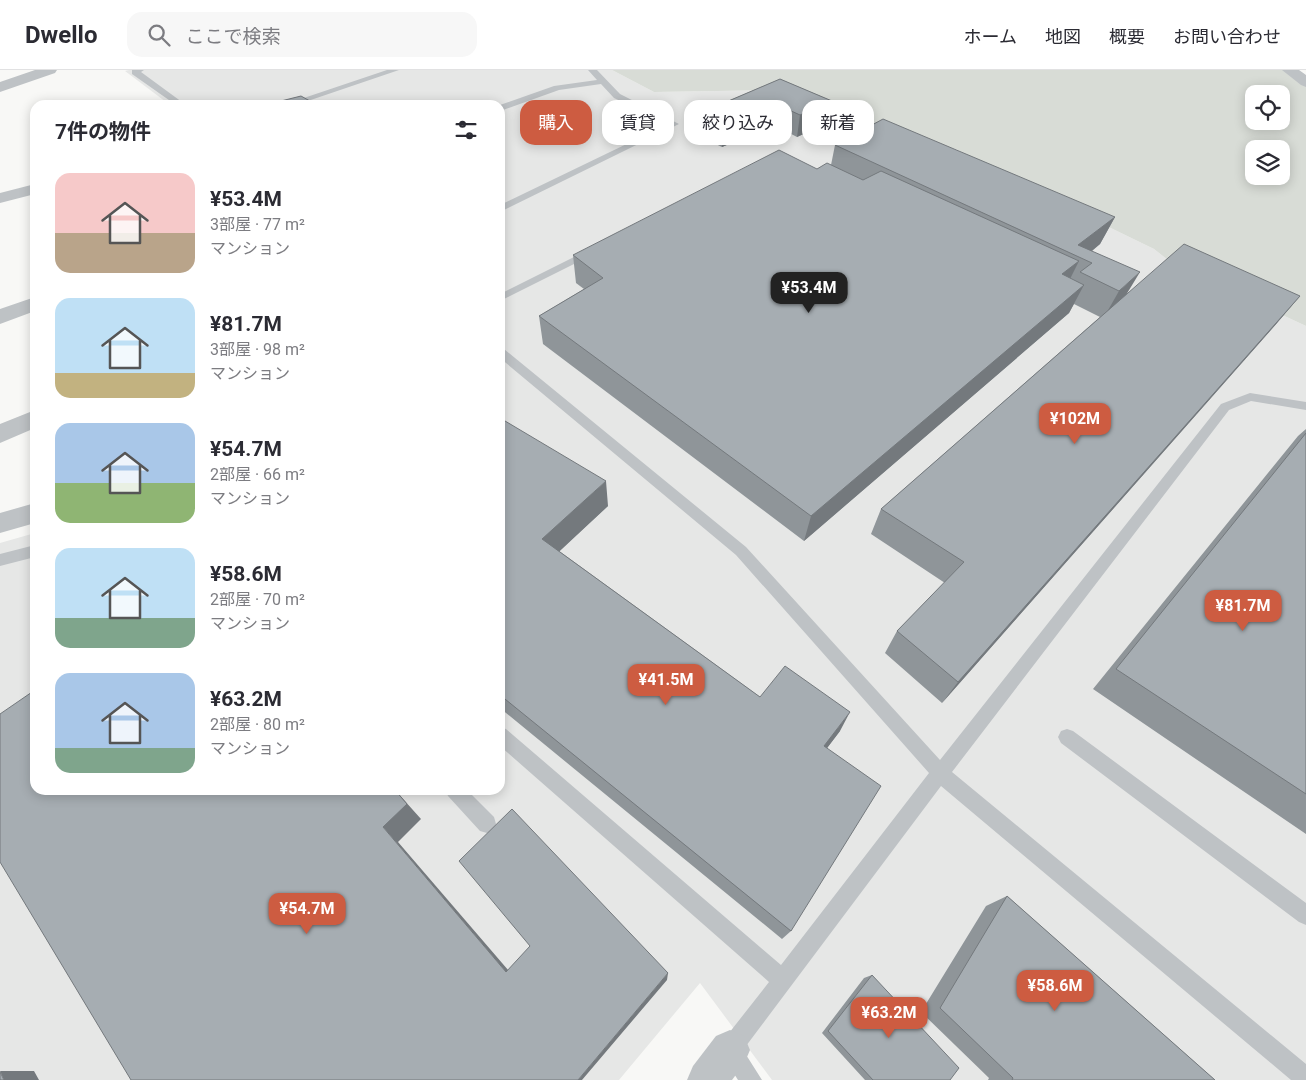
<!DOCTYPE html>
<html lang="ja">
<head>
<meta charset="utf-8">
<style>
  body { margin:0; font-family:Roboto,"Noto Sans JP",sans-serif; background:#f7f7f7; color:#2b2b33; height:100vh; display:flex; flex-direction:column; font-size:19px; white-space:nowrap }
  * { box-sizing:border-box; margin:0 }
  p { font-size:16px; color:#7c7c81 }
  .icon { flex:none; width:28px; height:28px; fill:none; stroke:currentColor; stroke-width:2; stroke-linecap:round; stroke-linejoin:round }
  .map { position:relative; flex:1; overflow:hidden }
  .panel { position:absolute; left:30px; top:30px; width:475px; height:695px; display:flex; flex-direction:column; background:#fff; border-radius:15px; box-shadow:0 2px 12px #0003 }
  .panel>* { flex:none }
  .guide { position:absolute; left:520px; top:30px; width:475px; height:45px; display:flex; gap:10px }
  .fabs { position:absolute; left:1245px; top:15px; display:grid; gap:10px }
  .fabs a { display:grid; place-items:center; width:45px; height:45px; border-radius:10px; background:#fff; box-shadow:0 2px 12px #0003; font-size:25px }
  .price { position:absolute; translate:-50% -42px; padding:0 11px; border-radius:10px; background:#cd5c41; color:#fff; font-size:16px; line-height:32px; filter:drop-shadow(0 1px 2px #0008) }
  .price::after { content:''; position:absolute; left:50%; top:30px; width:15px; height:11px; margin-left:-8px; background:inherit; clip-path:polygon(0 0,100% 0,50% 100%) }
  .price.on { background:#222; color:#fff }
  ul { padding:0; list-style:none }
  li { display:flex; align-items:center; gap:15px; height:125px; padding:0 25px }
  li span { display:grid; place-items:center; flex:none; width:140px; height:100px; border-radius:15px; color:#555 }
  li>.icon { margin-inline-start:auto }
  span .icon { width:60px; height:60px; fill:#fffc; stroke-width:1 }
  li b { font-size:21px }
  h2 { display:flex; justify-content:space-between; align-items:center; height:60px; padding:0 25px; font-size:21px }
  .tag { padding:0 18px; border-radius:15px; background:#fff; box-shadow:0 2px 12px #0003; font-size:18px; line-height:45px }
  .tag.on { background:#cd5c41; color:#fff }
  header { display:flex; align-items:center; gap:30px; box-sizing:border-box; height:70px; padding:0 25px; background:#fff; border-bottom:1px solid #e1e1e2 }
  header strong { font-size:24px }
  nav { display:flex; gap:28px; margin-inline-start:auto; font-size:18px }
  .search { width:350px; height:45px; background:#f7f7f7; display:flex; align-items:center; gap:12px; box-sizing:border-box; padding:0 18px; border-radius:15px; color:#7c7c81; font-size:19px }
  .map>svg:first-child { display:block }
  .built { fill:#e6e7e6 }
  .green { fill:#d8dcd6; fill-rule:evenodd }
  .lines { fill:none; stroke-linecap:round; stroke-linejoin:round }
  .service { fill:#bec2c5; fill-rule:evenodd }
  .minor { fill:#bec2c5; fill-rule:evenodd }
  .tertiary { fill:#bec2c5; fill-rule:evenodd }
  .wall { fill:#8f9599 }
  .shaded-wall { fill:#74797d }
  .building { fill:#a6adb2; stroke:#74797d }
</style>
</head>
<body>
<header>
<strong>Dwello</strong>
<div class="search"><svg class="icon" aria-label="search" viewBox="0 0 24 24"><circle cx="10" cy="10" r="6"/><path d="M15 15l6 6"/></svg>ここで検索</div>
<nav><a>ホーム</a><a>地図</a><a>概要</a><a>お問い合わせ</a></nav>
</header>
<div class="map">
<svg width="1306" height="1010" viewBox="0 0 1306 1010">
  <rect width="100%" height="100%" fill="#f8f8f6"/>
  <path class="built" d="M129 0H612L654 22 783 20 905 77 956 79 983 96 1154 179 1173 194 1306 256V1010H772L700 913 619 1010H0V473L35 463V720H500V35H170L125 1Z"/>
  <path class="green" d="M612 0H1289L1306 12V256L1173 194 1154 179 983 96 956 79 905 77 783 20 654 22ZM1254 24H1281V51H1254ZM1254 79H1281V106H1254Z"/>
  <g class="lines">
    <path class="service" d="M132 0H144L141 2 186 35H176L132 4Z
      M387 0H399L296 35H283Z
      M588 0H597L620 24 679 54 500 142V135L668 54 614 28 601 14 559 20 500 41V35L554 16 597 10Z
      M592 178 597 181 596 183 500 231V224Z
      M500 278 504 279 746 477 940 690 1221 334 1250 323 1306 332V340L1251 331 1229 340 952 702 1306 994V1010H1291L941 716 743 980 762 1010H738L719 980 722 972 769 912 500 676V657L506 659 781 895 929 703 736 485 500 288Z
      M35 475V487L0 496V484Z
      M1067 659 1073 661 1306 833V855L1299 852 1061 673 1058 667 1061 661Z
      M445 720H467L494 747 496 754 494 761 487 763 480 761 448 726Z"/>
    <path class="minor" d="M35 0H57L55 3 0 22V12Z
      M1282 0H1299L1306 5V17L1301 15Z
      M35 114V124L0 133V123Z
      M35 227V241L0 254V239Z
      M35 340V358L0 373V354Z
      M35 433V453L0 463V443Z"/>
    <path class="tertiary" d="M730 960 744 966 750 980 744 994 732 1010H687L693 996 716 966Z"/>
  </g>
  <path class="wall" d="M780 9 832 31 829 52 797 67 774 55 722 77 697 65 698 44Z
    M835 75 1115 147 1100 174 1092 181 1127 224 1300 226 1277 253 942 633 885 583 897 561 945 513 871 464 881 439 1100 247 1074 234 1069 243 804 471 543 274 539 246 584 219 576 213 573 185 817 99 831 95Z
    M500 348 608 436 559 481 760 627 840 661 827 678 791 861 782 869 500 638Z
    M1306 359V764L1093 619 1298 366Z
    M1007 826 1215 1010H988L989 1008 921 942 986 836Z
    M872 905 950 1010H865L822 963 864 908Z"/>
  <path class="shaded-wall" d="M832 31 829 52 797 67 800 45Z
    M776 34 774 55 722 77 724 55Z
    M1115 147 1100 174 1083 188 1078 175Z
    M1079 191 1065 219 1062 204Z
    M1140 202 1123 230 1103 249 1119 221Z
    M1084 215 1069 243 804 471 811 446Z
    M1300 226 1277 253 942 633 958 612Z
    M606 411 608 436 547 493 542 469Z
    M850 642 840 661 815 694 824 676Z
    M395 720 421 749 398 772 515 908 506 902 383 757Z
    M668 903 667 910 582 1010H578Z
    M0 1001H34L39 1010H4Z"/>
  <path class="building" d="M780 9 832 31 800 45 776 34 724 55 698 44Z
    M301 26 317 35H265Z
    M883 49 1115 147 1078 175 1140 202 1119 221 1080 202 1092 193 835 75Z
    M779 80 817 99 827 93 863 110 881 101 1079 191 1062 204 1084 215 811 446 539 246 603 208 573 185Z
    M1184 174 1300 226 958 612 897 561 964 492 881 439Z
    M500 348 606 411 542 469 760 627 785 596 850 642 824 676 881 716 791 861 500 625Z
    M1306 363V724L1116 599Z
    M35 620V720H395L407 734 383 757 506 902 530 876 459 791 512 739 668 903 578 1010H131L0 792V644Z
    M1007 826 1215 1010H1012L1013 1008 940 938Z
    M872 905 959 998 950 1010H873L828 961Z
    M0 1002 4 1010H0Z"/>
</svg>
<div class="fabs">
<a><svg class="icon" aria-label="locate" viewBox="0 0 24 24"><circle cx="12" cy="12" r="6"/><path d="M12 2v4M12 18v4M2 12h4M18 12h4"/></svg></a>
<a><svg class="icon" aria-label="layers" viewBox="0 0 24 24"><path d="M12 4l9 5-9 5-9-5zM3 14l9 5 9-5"/></svg></a>
</div>
<b class="price on" style="left:809px;top:244px">¥53.4M</b>
<b class="price" style="left:1075px;top:375px">¥102M</b>
<b class="price" style="left:1243px;top:562px">¥81.7M</b>
<b class="price" style="left:666px;top:636px">¥41.5M</b>
<b class="price" style="left:307px;top:865px">¥54.7M</b>
<b class="price" style="left:1055px;top:942px">¥58.6M</b>
<b class="price" style="left:889px;top:969px">¥63.2M</b>
<div class="guide">
<a class="tag on">購入</a>
<a class="tag">賃貸</a>
<a class="tag">絞り込み</a>
<a class="tag">新着</a>
</div>
<section class="panel">
<h2>7件の物件<svg class="icon" aria-label="filters" viewBox="0 0 24 24"><path d="M4 7h16M4 17h16"/><circle cx="9" cy="7" r="2"/><circle cx="15" cy="17" r="2"/></svg></h2>
<ul>
<li><span style="background:linear-gradient(#f6c9c9 60%,#b9a48a 0)"><svg class="icon" aria-label="home" viewBox="0 0 24 24"><path d="M3 11l9-7 9 7M6 9v11h12V9"/></svg></span><div><b>¥53.4M</b><p>3部屋 · 77 m²</p><p>マンション</p></div></li>
<li><span style="background:linear-gradient(#bfe0f5 75%,#c2b280 0)"><svg class="icon" aria-label="home" viewBox="0 0 24 24"><path d="M3 11l9-7 9 7M6 9v11h12V9"/></svg></span><div><b>¥81.7M</b><p>3部屋 · 98 m²</p><p>マンション</p></div></li>
<li><span style="background:linear-gradient(#a9c7e8 60%,#8fb573 0)"><svg class="icon" aria-label="home" viewBox="0 0 24 24"><path d="M3 11l9-7 9 7M6 9v11h12V9"/></svg></span><div><b>¥54.7M</b><p>2部屋 · 66 m²</p><p>マンション</p></div></li>
<li><span style="background:linear-gradient(#bfe0f5 70%,#7fa58c 0)"><svg class="icon" aria-label="home" viewBox="0 0 24 24"><path d="M3 11l9-7 9 7M6 9v11h12V9"/></svg></span><div><b>¥58.6M</b><p>2部屋 · 70 m²</p><p>マンション</p></div></li>
<li><span style="background:linear-gradient(#a9c7e8 75%,#7fa58c 0)"><svg class="icon" aria-label="home" viewBox="0 0 24 24"><path d="M3 11l9-7 9 7M6 9v11h12V9"/></svg></span><div><b>¥63.2M</b><p>2部屋 · 80 m²</p><p>マンション</p></div></li>
</ul>
</section>
</div>
</body>
</html>
